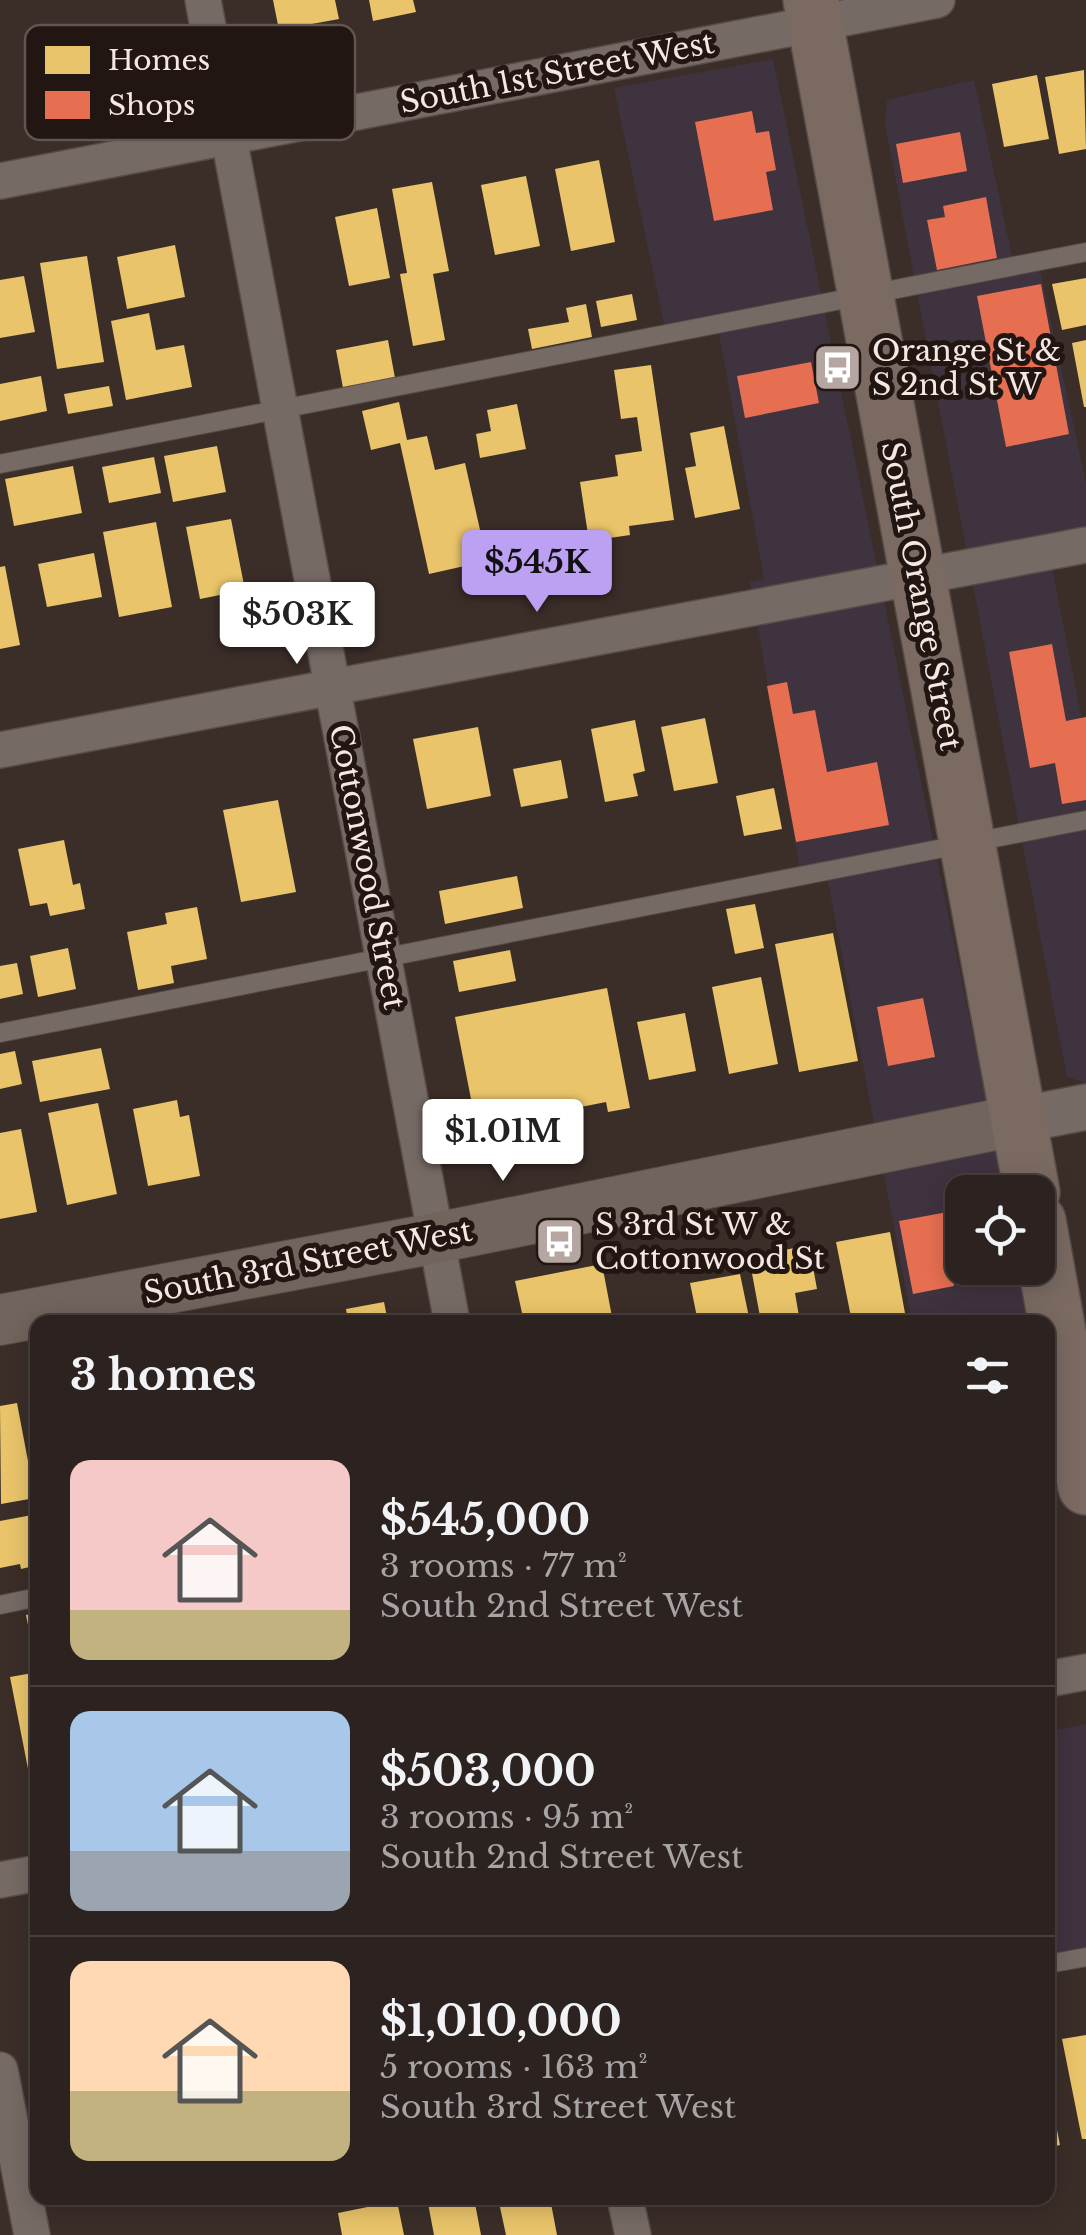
<!DOCTYPE html>
<html lang="en">
<head>
<meta charset="utf-8">
<style>
  body { margin:0; font-family:"Libre Baskerville",serif; background:#342a28; color:#f1f3f6; height:100vh; display:flex; flex-direction:column; font-size:38px; white-space:nowrap }
  * { box-sizing:border-box; margin:0 }
  p { font-size:32px; color:#a6a4a4 }
  .icon { flex:none; width:55px; height:55px; fill:none; stroke:currentColor; stroke-width:2; stroke-linecap:round; stroke-linejoin:round }
  .map { position:relative; flex:1; overflow:hidden }
  .side { position:absolute; left:30px; top:1315px; width:1025px; height:890px; display:flex; flex-direction:column; background:#2c221f; border-radius:20px; box-shadow:0 5px 25px #0003,0 0 0 2px #483f3d }
  .side>* { flex:none }
  .tools { position:absolute; left:945px; top:1175px; display:grid; gap:20px }
  .tools a { display:grid; place-items:center; width:110px; height:110px; border-radius:20px; background:#2c221f; box-shadow:0 5px 25px #0003,0 0 0 2px #483f3d; font-size:50px }
  .price { position:absolute; translate:-50% -85px; padding:0 22px; border-radius:10px; background:#fff; color:#222; font-size:32px; line-height:65px; filter:drop-shadow(0 2px 5px #0008) }
  .price::after { content:''; position:absolute; left:50%; top:60px; width:30px; height:22px; margin-left:-15px; background:inherit; clip-path:polygon(0 0,100% 0,50% 100%) }
  .price.current { background:#bca0f2; color:#111 }
  ul { padding:0; list-style:none }
  li { display:flex; align-items:center; gap:30px; height:250px; padding:0 40px }
  li+li { border-top:2px solid #483f3d }
  li span { display:grid; place-items:center; flex:none; width:280px; height:200px; border-radius:20px; color:#555 }
  li>.icon { margin-inline-start:auto }
  span .icon { width:120px; height:120px; fill:#fffc; stroke-width:1 }
  li b { font-size:42px }
  h2 { display:flex; justify-content:space-between; align-items:center; height:120px; padding:0 40px; font-size:42px }
  .map>svg:first-child { display:block }
  .commercial { fill:#3f333f }
  .homes { fill:#e9c46a }
  .shops { fill:#e76f51 }
  .lines { fill:none; stroke-linecap:round; stroke-linejoin:round }
  .service-casing { stroke:#574c48; stroke-width:20 }
  .minor-casing { stroke:#574c48; stroke-width:38 }
  .tertiary-casing { stroke:#574c48; stroke-width:48 }
  .secondary-casing { stroke:#574c48; stroke-width:52 }
  .primary-casing { stroke:#574c48; stroke-width:58 }
  .service { stroke:#766b64; stroke-width:18 }
  .minor { stroke:#766b64; stroke-width:35 }
  .tertiary { stroke:#766b64; stroke-width:45 }
  .secondary { stroke:#71645c; stroke-width:50 }
  .primary { stroke:#7a6a62; stroke-width:55 }
  .labels { text-anchor:middle; stroke-width:10; stroke-linejoin:round; paint-order:stroke }
  .street-label { font-size:30px; fill:#f7e7e1; stroke:#211612 }
  .poi-label { font-size:30px; fill:#f7e7e1; stroke:#211612; text-anchor:start }
  .key { fill:#211612; stroke:#615550; stroke-width:2.5 }
  .key-label { font-size:28px; fill:#f7e7e1 }
</style>
</head>
<body>
<div class="map">
<svg width="1086" height="2235" viewBox="0 0 1086 2235">
  <rect width="100%" height="100%" fill="#3b2e29"/>
  <path class="commercial" d="M773 59 1005 1192H962V1268H1020L1031 1322H912L826 871 801 875 750 582 764 579 717 323 666 333 614 88Z
    M974 80 1014 265 1038 261 1086 483V545L1049 553 1086 740V1083L1067 1077 885 124 887 100Z
    M1086 1724V1957L1048 1964V1732Z"/>
  <path class="homes" d="M273 0H335L339 19 279 30Z
    M369 0H413L416 12 373 21Z
    M1084 70 1086 149 1059 154 1045 77Z
    M1037 75 1049 139 1004 147 992 84Z
    M599 160 615 242 571 251 555 169Z
    M526 176 540 246 495 255 481 185Z
    M432 182 449 271 433 274 445 340 413 346 400 274 407 273 392 189Z
    M377 208 390 278 349 286 335 217Z
    M175 245 185 297 127 309 117 257Z
    M87 256 104 362 57 369 40 263Z
    M24 276 35 332 0 338V280Z
    M1086 278V325L1062 330 1052 284Z
    M632 294 637 320 601 327 596 301Z
    M586 304 592 337 532 349 528 329 569 322 566 308Z
    M149 313 156 350 184 345 192 387 126 400 111 321Z
    M388 340 395 378 343 388 336 350Z
    M1086 340V407H1084L1072 343Z
    M651 365 674 520 629 526 630 535 589 541 580 482 618 476 615 455 642 451 637 417 621 419 614 370Z
    M41 376 47 411 0 421V384Z
    M109 386 113 406 68 414 64 394Z
    M399 402 407 440 427 436 435 470 465 463 487 561 429 574 400 443 371 450 362 411Z
    M517 404 526 449 480 458 476 434 491 431 487 410Z
    M724 426 740 509 695 518 685 468 696 466 690 433Z
    M217 446 226 492 173 502 164 456Z
    M154 457 161 493 109 503 102 467Z
    M73 466 82 513 14 526 5 479Z
    M231 519 245 590 200 599 186 527Z
    M156 522 172 607 119 617 103 532Z
    M94 553 102 597 47 607 38 564Z
    M5 566 20 645 0 649V567Z
    M705 718 718 783 674 791 661 727Z
    M635 720 645 771 633 774 638 796 605 802 591 729Z
    M478 727 491 796 427 809 413 739Z
    M561 760 568 798 521 807 513 769Z
    M774 788 782 829 744 836 736 796Z
    M278 800 296 892 241 902 223 810Z
    M64 840 73 885 80 883 85 909 50 916 47 903 30 906 18 849Z
    M517 876 523 908 445 924 439 891Z
    M755 904 764 948 735 954 726 909Z
    M197 907 207 959 171 966 174 983 138 990 127 932 167 924 165 913Z
    M833 933 858 1061 799 1072 775 944Z
    M68 948 76 989 38 997 30 956Z
    M510 950 516 981 459 992 453 961Z
    M17 963 23 994 0 999V966Z
    M761 977 778 1064 729 1074 712 987Z
    M607 988 630 1108 608 1112 606 1102 581 1107 583 1120 534 1129 531 1112 501 1118 503 1130 478 1135 455 1017Z
    M685 1013 696 1071 649 1080 637 1022Z
    M101 1048 110 1089 40 1102 32 1061Z
    M15 1051 22 1084 0 1089V1054Z
    M177 1100 180 1117 189 1115 200 1176 148 1186 133 1109Z
    M98 1103 117 1194 67 1205 48 1113Z
    M21 1129 37 1212 0 1219V1133Z
    M890 1232 905 1313 852 1322 836 1242Z
    M809 1245 817 1289 795 1293 800 1322H761L749 1257Z
    M602 1264 613 1322H524L515 1281Z
    M740 1274 750 1322H698L690 1283Z
    M384 1302 388 1322H348L346 1309Z
    M17 1403 35 1498 1 1504 0 1406Z
    M32 1515 38 1565 21 1569 20 1564 0 1568V1521Z
    M38 1613V1643L32 1645 26 1615Z
    M38 1672V1782L31 1784 10 1677Z
    M1086 2035V2139H1082L1062 2039Z
    M1049 2089 1060 2145 1048 2148V2090Z
    M427 2198H474L481 2235H434Z
    M498 2198H550L557 2235H506Z
    M397 2201 404 2235H342L338 2213Z"/>
  <path class="shops" d="M752 111 756 133 769 131 776 170 766 172 773 210 714 221 695 122Z
    M960 132 967 171 903 183 896 144Z
    M986 197 997 258 937 270 927 220 945 217 943 206Z
    M1041 284 1069 434 1006 447 977 296Z
    M811 362 819 403 745 418 737 376Z
    M1052 644 1066 721 1086 717V800L1062 804 1055 763 1030 768 1009 652Z
    M787 682 793 714 815 710 827 772 877 762 889 825 796 842 767 686Z
    M923 998 935 1057 888 1066 877 1007Z
    M953 1211 957 1232 944 1234 954 1286 913 1294 899 1221Z"/>
  <g class="lines">
    <defs>
      <path id="service" d="M0 464 1086 252
        M0 1033 1086 820
        M0 1605 38 1597
        M1048 1964 1086 1957"/>
      <path id="minor" d="M203 0 452 1322
        M0 181 937 0
        M0 750 1086 545
        M1048 1679 1086 1672
        M0 1880 38 1873
        M0 2070 32 2235
        M625 2198 633 2235"/>
      <path id="tertiary" d="M1019 1120 1086 1107"/>
      <path id="secondary" d="M0 1320 436 1238 1019 1120"/>
      <path id="primary" d="M811 0 1032 1192
        M1038 1221 1086 1487"/>
    </defs>
    <use href="#service" class="service-casing"/>
    <use href="#minor" class="minor-casing"/>
    <use href="#tertiary" class="tertiary-casing"/>
    <use href="#secondary" class="secondary-casing"/>
    <use href="#primary" class="primary-casing"/>
    <use href="#service" class="service"/>
    <use href="#minor" class="minor"/>
    <use href="#tertiary" class="tertiary"/>
    <use href="#secondary" class="secondary"/>
    <use href="#primary" class="primary"/>
  </g>
  <defs>
    <symbol id="bus-square" viewBox="-11 -11 22 22"><rect x="-9" y="-9" width="18" height="18" rx="4" fill="#b5a6a1" stroke="#211612"/><path d="M-5-6H5V4H4V6H2V4H-2V6H-4V4H-5ZM-3.5-4V0h7V-4ZM-3.5 1.2v1.5H-2V1.2ZM2 1.2v1.5H3.5V1.2Z" fill="#fff"/></symbol>
  </defs>
  <g fill-rule="evenodd">
    <use href="#bus-square" x="810" y="340" width="55" height="55"/>
    <use href="#bus-square" x="532" y="1214" width="55" height="55"/>
  </g>
  <g class="labels">
    <g class="street-label">
      <text transform="translate(557 73) rotate(-11)" y="10">South 1st Street West</text>
      <text transform="translate(921 596) rotate(79)" y="10">South Orange Street</text>
      <text transform="translate(367 867) rotate(79)" y="10">Cottonwood Street</text>
      <text transform="translate(308 1262) rotate(-11)" y="10">South 3rd Street West</text>
    </g>
    <g class="poi-label">
      <text x="872" y="361">Orange St &amp;<tspan x="872" dy="34">S 2nd St W</tspan></text>
      <text x="595" y="1235">S 3rd St W &amp;<tspan x="595" dy="34">Cottonwood St</tspan></text>
    </g>
  </g>
  <rect x="25" y="25" width="330" height="115" rx="15" class="key"/>
  <rect x="45" y="46" width="45" height="28" fill="#e9c46a"/>
  <rect x="45" y="91" width="45" height="28" fill="#e76f51"/>
  <g class="key-label">
    <text x="108" y="70">Homes</text>
    <text x="108" y="115">Shops</text>
  </g>
</svg>
<div class="tools">
<a><svg class="icon" aria-label="locate" viewBox="0 0 24 24"><circle cx="12" cy="12" r="6"/><path d="M12 2v4M12 18v4M2 12h4M18 12h4"/></svg></a>
</div>
<b class="price current" style="left:537px;top:615px">$545K</b>
<b class="price" style="left:297px;top:667px">$503K</b>
<b class="price" style="left:503px;top:1184px">$1.01M</b>
<section class="side">
<h2>3 homes<svg class="icon" aria-label="filters" viewBox="0 0 24 24"><path d="M4 7h16M4 17h16"/><circle cx="9" cy="7" r="2"/><circle cx="15" cy="17" r="2"/></svg></h2>
<ul>
<li><span style="background:linear-gradient(#f6c9c9 75%,#c2b280 0)"><svg class="icon" aria-label="home" viewBox="0 0 24 24"><path d="M3 11l9-7 9 7M6 9v11h12V9"/></svg></span><div><b>$545,000</b><p>3 rooms · 77 m²</p><p>South 2nd Street West</p></div></li>
<li><span style="background:linear-gradient(#a9c7e8 70%,#9aa5b1 0)"><svg class="icon" aria-label="home" viewBox="0 0 24 24"><path d="M3 11l9-7 9 7M6 9v11h12V9"/></svg></span><div><b>$503,000</b><p>3 rooms · 95 m²</p><p>South 2nd Street West</p></div></li>
<li><span style="background:linear-gradient(#ffd9b3 65%,#c2b280 0)"><svg class="icon" aria-label="home" viewBox="0 0 24 24"><path d="M3 11l9-7 9 7M6 9v11h12V9"/></svg></span><div><b>$1,010,000</b><p>5 rooms · 163 m²</p><p>South 3rd Street West</p></div></li>
</ul>
</section>
</div>
</body>
</html>
